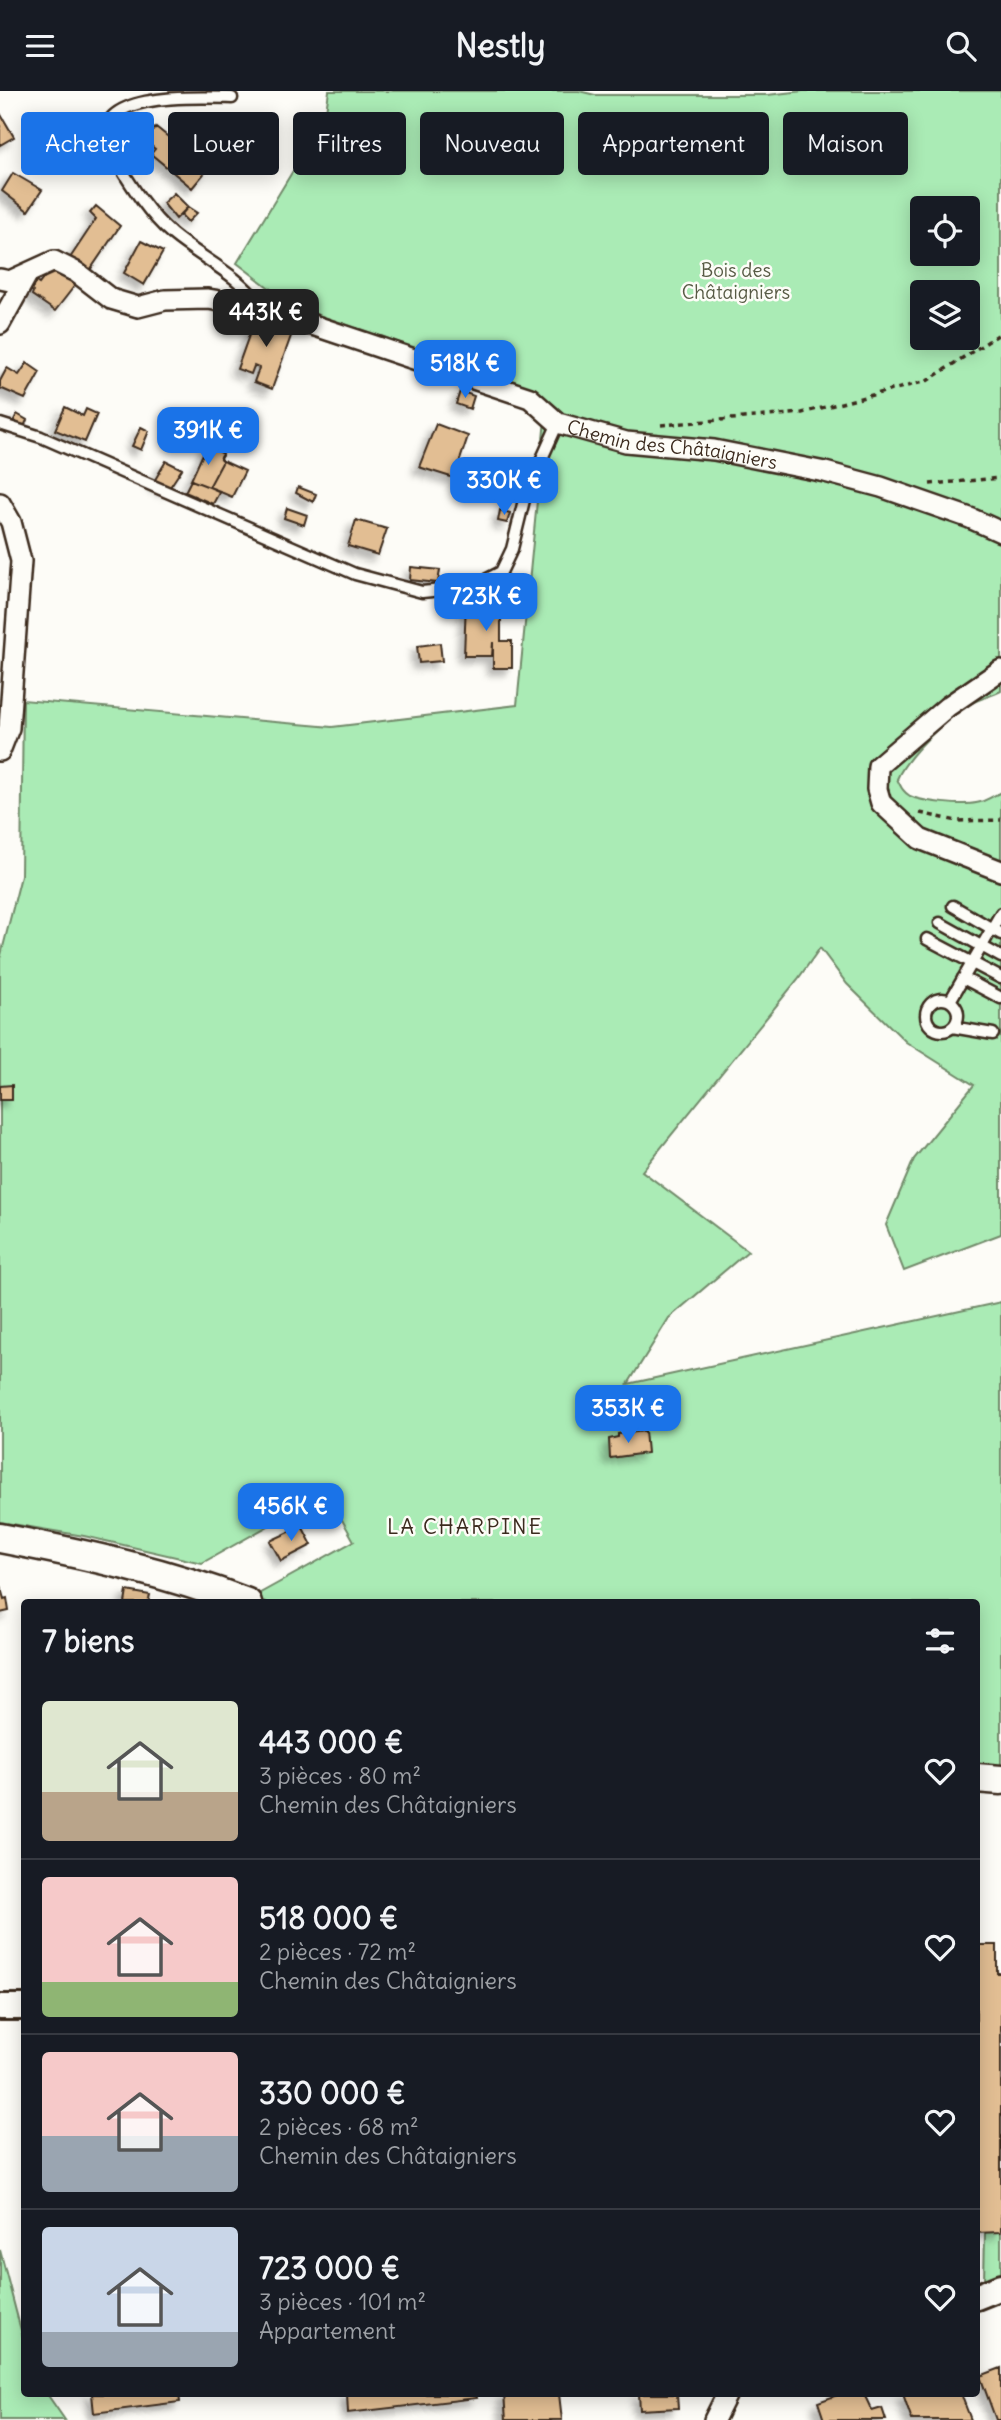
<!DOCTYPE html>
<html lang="fr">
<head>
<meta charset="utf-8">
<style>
  body { margin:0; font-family:Delius,sans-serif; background:#242831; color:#f1f3f6; height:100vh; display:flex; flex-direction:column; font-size:26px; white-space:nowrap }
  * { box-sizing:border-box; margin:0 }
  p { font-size:23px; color:#9ea1a6 }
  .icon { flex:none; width:38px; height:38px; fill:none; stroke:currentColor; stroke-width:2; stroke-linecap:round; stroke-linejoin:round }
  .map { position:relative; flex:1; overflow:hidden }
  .panel { position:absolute; left:21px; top:1508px; width:959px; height:798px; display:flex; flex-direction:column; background:#171b24; border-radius:7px; box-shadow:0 4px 18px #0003 }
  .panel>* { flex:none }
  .guide { position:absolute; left:21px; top:21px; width:959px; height:63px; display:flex; gap:14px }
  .buttons { position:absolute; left:910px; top:105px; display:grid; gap:14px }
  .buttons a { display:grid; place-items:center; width:70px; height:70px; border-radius:7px; background:#171b24; box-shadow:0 4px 18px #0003; font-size:35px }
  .price { position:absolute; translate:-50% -60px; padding:0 16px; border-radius:14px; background:#1a73e8; color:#fff; font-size:23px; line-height:46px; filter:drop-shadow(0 2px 4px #0008) }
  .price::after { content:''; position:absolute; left:50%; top:42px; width:21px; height:16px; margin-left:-10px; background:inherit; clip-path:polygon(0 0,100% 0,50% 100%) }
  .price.on { background:#222; color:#fff }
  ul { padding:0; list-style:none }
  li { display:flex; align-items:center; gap:21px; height:175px; padding:0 21px }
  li+li { border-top:2px solid #363941 }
  li span { display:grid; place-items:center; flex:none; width:196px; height:140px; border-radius:7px; color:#555 }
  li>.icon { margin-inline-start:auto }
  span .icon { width:84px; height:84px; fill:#fffc; stroke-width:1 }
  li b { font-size:30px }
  h2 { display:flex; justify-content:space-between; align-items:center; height:84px; padding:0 21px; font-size:30px }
  .pill { padding:0 24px; border-radius:7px; background:#171b24; box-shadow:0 4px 18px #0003; font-size:24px; line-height:63px }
  .pill.on { background:#1a73e8; color:#fff }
  header { display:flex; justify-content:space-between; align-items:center; height:91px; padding:0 21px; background:#171b24; font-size:32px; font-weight:800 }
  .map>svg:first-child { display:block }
  .green { fill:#aaebb5; stroke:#728a6a; stroke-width:2; fill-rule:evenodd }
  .building { fill:#e2be93; stroke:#3b2a1e; stroke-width:2; filter:url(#shadow) }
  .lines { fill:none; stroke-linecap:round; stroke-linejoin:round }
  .service-casing { stroke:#3b2a1e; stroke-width:15 }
  .minor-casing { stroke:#3b2a1e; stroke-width:24 }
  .tertiary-casing { stroke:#3b2a1e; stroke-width:30 }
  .secondary-casing { stroke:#3b2a1e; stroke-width:33 }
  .path { stroke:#3b2a1e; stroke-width:3.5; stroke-dasharray:5 5; stroke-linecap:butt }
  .service { stroke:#fdfcf7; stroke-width:10 }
  .minor { stroke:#fdfcf7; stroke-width:19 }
  .tertiary { stroke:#fdfcf7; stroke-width:24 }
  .secondary { stroke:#fdfcf7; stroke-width:28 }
  .labels { text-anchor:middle; stroke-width:5; stroke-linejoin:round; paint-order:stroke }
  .park-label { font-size:19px; fill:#575a44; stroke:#fdfcf7 }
  .street-label { font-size:19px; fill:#3b2a1e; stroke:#fdfcf7 }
  .neighbourhood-label { font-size:21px; letter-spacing:2px; fill:#3b2a1e; stroke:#fdfcf7 }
</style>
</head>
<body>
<header><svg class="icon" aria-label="menu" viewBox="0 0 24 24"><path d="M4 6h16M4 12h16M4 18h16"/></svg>Nestly<svg class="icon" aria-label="search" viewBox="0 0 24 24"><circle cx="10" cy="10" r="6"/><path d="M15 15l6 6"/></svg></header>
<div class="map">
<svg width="1001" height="2329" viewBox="0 0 1001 2329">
  <defs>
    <filter id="shadow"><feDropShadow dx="-6" dy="6" stdDeviation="3.5" flood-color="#0004"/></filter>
  </defs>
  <rect width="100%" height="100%" fill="#fdfcf7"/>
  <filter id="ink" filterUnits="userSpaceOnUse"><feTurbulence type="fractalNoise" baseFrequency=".0143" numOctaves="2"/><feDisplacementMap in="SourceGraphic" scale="14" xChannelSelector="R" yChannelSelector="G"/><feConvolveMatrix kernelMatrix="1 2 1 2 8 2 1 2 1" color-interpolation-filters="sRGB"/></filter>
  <g filter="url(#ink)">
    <path class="green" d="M329 0H579L595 4H767L803 0H1001V600C991 605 979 608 970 613 946 628 908 663 897 688 901 696 903 701 910 705 922 711 963 715 976 712 985 711 993 705 1001 701V1143L904 1180 886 1134 914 1068 974 994 906 951 847 893 820 857 798 888 642 1080 748 1160 669 1227 628 1293 1001 1211V1677L977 1675 976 1512H268L253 1506 354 1450 341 1427 322 1405 202 1472 84 1445 0 1431V868L21 785 23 609 332 636 517 614 547 308 384 246 294 216 237 172 325 27ZM922 117H968V163H922ZM922 201H968V247H922Z
      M985 2141H1001V2185L984 2191Z
      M0 2159 24 2251V2303H47L65 2329H0Z"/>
    <path class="building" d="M0 22 14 46 0 54Z
      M156 36 208 78 192 97 151 63 155 58 145 50Z
      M13 82 42 99 28 120 2 100Z
      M174 102 188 116 176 128 163 112Z
      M96 115 120 135 86 185 68 170 96 128 90 122Z
      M188 116 197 122 188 131 181 124Z
      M141 150 163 161 144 194 124 182Z
      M52 176 76 193 55 220 32 204 33 201 27 195 32 188 39 193Z
      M257 222 295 234 272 298 254 291 259 277 254 275 251 283 237 278Z
      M27 272 40 281 25 308 0 297V290L7 277 19 284Z
      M460 300 474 305 470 318 456 313Z
      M65 316 83 325 86 318 97 323 85 351 55 339Z
      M17 323 27 329 24 336 13 331Z
      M436 333 468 345 454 387 419 376Z
      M141 336 149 340 141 359 132 355Z
      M207 354 223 363 220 368 223 370 209 396 191 389Z
      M166 370 182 378 168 399 153 392Z
      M223 370 245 380 232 406 209 396Z
      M191 389 220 400 213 413 185 401Z
      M298 396 316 403 313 411 296 402Z
      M287 417 307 424 304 434 284 427Z
      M500 419 510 422 507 432 498 430Z
      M356 429 387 438 378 464 348 455Z
      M411 476 440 479 438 492 410 489Z
      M466 509 501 512V550H512V577H493V551L492 565H464Z
      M440 552 442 570 419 572 417 555Z
      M12 994V1009H0V995Z
      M645 1340 647 1362 610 1367 609 1348 618 1346V1343Z
      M302 1435 312 1454 281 1470 270 1450Z
      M0 1494 4 1508 7 1507 9 1520 0 1522Z
      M127 1500 150 1504 148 1512H125Z
      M976 1854H997V1882H1001V2141L976 2142Z
      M1001 2277V2329H996L980 2285Z
      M92 2303H179L180 2311 94 2322Z
      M347 2303H476L477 2307 348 2322Z
      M504 2303H559L562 2329H506Z
      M639 2303H677L678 2317 640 2319Z
      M840 2303H864L872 2320 882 2317 886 2329H824L818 2311Z
      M903 2303H961L971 2329H912Z"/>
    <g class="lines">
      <defs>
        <path id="service" d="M232 7C197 6 89 0 107 55 126 85 144 119 172 143 202 168 237 182 261 215
          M0 333 41 346 355 483 422 501 472 496 501 481 512 458 525 405 558 332
          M953 815 1001 843
          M940 832 1001 866
          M927 848 1001 887
          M963 887 1001 907
          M926 924a16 16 0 1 1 32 0a16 16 0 1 1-32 0Z
          M950 910 1001 822
          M952 936 993 943"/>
        <g id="minor">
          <path id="s1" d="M0 188 10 190 54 170 76 181 111 208 138 216 165 209 208 208 262 217 530 307 558 332 626 351 714 359 825 381 881 396 970 427 1001 441"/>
          <path d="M0 233 27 184"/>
          <path d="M0 412 11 431 21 470 9 637 0 660"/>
          <path d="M1001 579 947 616 878 675 877 698 881 712 920 748 1001 780"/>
          <path d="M714 2329 727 2303"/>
        </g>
        <path id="tertiary" d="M0 1916H24
          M976 2206 1001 2196"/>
        <path id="secondary" d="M0 1447C84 1463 167 1481 247 1512
          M976 1687 1001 1689"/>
      </defs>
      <use href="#service" class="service-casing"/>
      <use href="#minor" class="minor-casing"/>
      <use href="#tertiary" class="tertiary-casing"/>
      <use href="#secondary" class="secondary-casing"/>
      <path class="path" d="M661 334 802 322 927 290 1001 242
        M930 393 1001 387
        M920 722 957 730 1001 729"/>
      <use href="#service" class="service"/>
      <use href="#minor" class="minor"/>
      <use href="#tertiary" class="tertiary"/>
      <use href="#secondary" class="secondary"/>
    </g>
  </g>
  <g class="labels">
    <g class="park-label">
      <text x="736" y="186">Bois des<tspan x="736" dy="22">Châtaigniers</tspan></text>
    </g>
    <g class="street-label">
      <text dy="7" stroke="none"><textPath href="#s1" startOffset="718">Chemin des Châtaigniers</textPath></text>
    </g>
    <g class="neighbourhood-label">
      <text x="465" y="1443">LA CHARPINE</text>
    </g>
  </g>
</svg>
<div class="buttons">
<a><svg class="icon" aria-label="locate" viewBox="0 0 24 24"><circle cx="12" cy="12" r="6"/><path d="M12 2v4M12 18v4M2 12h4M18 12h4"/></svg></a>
<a><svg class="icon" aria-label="layers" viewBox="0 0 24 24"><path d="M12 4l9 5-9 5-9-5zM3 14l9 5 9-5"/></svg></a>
</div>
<b class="price on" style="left:266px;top:258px">443K €</b>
<b class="price" style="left:465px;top:309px">518K €</b>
<b class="price" style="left:208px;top:376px">391K €</b>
<b class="price" style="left:504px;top:426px">330K €</b>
<b class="price" style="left:486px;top:542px">723K €</b>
<b class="price" style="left:628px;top:1354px">353K €</b>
<b class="price" style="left:291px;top:1452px">456K €</b>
<div class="guide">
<a class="pill on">Acheter</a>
<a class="pill">Louer</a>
<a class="pill">Filtres</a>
<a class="pill">Nouveau</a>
<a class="pill">Appartement</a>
<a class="pill">Maison</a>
</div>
<section class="panel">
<h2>7 biens<svg class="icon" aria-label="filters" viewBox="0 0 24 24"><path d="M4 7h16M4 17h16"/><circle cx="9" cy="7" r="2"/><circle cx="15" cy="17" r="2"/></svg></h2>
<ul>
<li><span style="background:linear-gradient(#dfe7d0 65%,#b9a48a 0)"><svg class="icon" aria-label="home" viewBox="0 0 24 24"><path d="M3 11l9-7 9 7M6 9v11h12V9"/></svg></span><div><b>443 000 €</b><p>3 pièces · 80 m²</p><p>Chemin des Châtaigniers</p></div><svg class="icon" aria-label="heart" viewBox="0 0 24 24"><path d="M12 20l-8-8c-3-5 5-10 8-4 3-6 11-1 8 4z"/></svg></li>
<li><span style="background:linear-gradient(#f6c9c9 75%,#8fb573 0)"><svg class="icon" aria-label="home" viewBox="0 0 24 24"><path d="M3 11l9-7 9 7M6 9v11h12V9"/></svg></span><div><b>518 000 €</b><p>2 pièces · 72 m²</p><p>Chemin des Châtaigniers</p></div><svg class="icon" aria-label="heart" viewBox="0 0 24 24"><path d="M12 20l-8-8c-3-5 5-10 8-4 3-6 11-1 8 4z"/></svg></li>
<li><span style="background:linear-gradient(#f6c9c9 60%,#9aa5b1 0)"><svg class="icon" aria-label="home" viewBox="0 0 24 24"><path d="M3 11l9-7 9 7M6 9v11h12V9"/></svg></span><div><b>330 000 €</b><p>2 pièces · 68 m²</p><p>Chemin des Châtaigniers</p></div><svg class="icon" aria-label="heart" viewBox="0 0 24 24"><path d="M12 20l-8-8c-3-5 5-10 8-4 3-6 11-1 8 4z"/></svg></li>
<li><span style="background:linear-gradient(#c9d6e8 75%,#9aa5b1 0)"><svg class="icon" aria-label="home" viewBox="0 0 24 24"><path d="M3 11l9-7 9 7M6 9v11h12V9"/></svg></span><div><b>723 000 €</b><p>3 pièces · 101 m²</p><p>Appartement</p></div><svg class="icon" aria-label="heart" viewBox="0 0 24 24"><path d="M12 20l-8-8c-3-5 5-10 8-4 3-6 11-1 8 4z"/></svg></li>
</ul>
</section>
</div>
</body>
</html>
